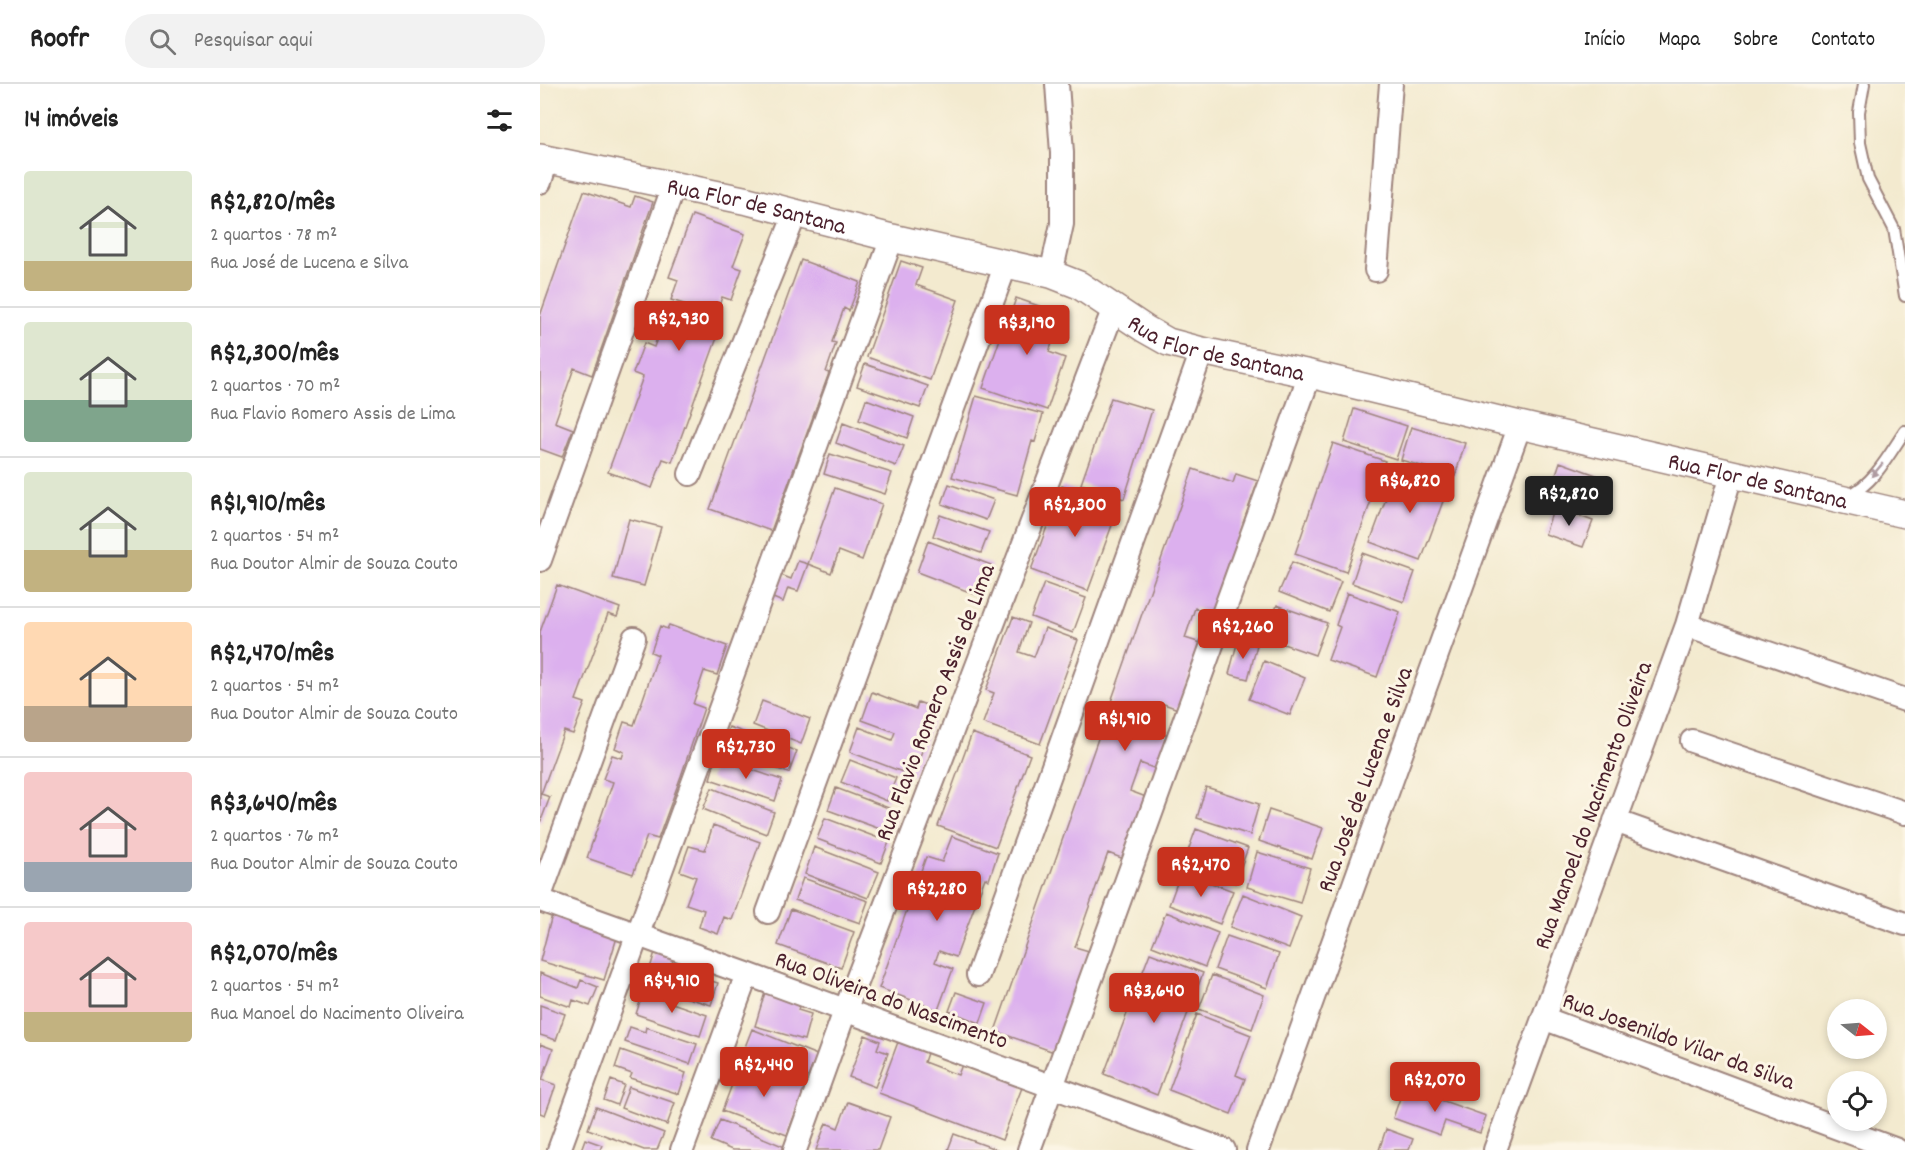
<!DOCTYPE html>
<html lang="pt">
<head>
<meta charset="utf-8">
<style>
  body { margin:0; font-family:Dekko,sans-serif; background:#f2f2f2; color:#222; height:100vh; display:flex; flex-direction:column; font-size:22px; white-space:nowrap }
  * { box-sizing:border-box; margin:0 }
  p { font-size:20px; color:#767676 }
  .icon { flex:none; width:33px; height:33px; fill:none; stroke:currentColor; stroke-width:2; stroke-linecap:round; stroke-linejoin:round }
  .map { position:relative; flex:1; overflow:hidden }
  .sheet { display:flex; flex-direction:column; background:#fff; width:540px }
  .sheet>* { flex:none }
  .needle { width:39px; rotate:107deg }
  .tools { position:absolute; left:1287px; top:915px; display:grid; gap:12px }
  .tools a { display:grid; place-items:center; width:60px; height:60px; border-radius:50%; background:#fff; box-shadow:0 3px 9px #0003; font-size:30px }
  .price { position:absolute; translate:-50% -51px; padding:0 14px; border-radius:6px; background:#c8321e; color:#fff; font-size:20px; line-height:39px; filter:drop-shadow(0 2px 3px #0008) }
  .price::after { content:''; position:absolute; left:50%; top:36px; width:18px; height:14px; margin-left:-9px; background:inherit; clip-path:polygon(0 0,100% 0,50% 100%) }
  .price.current { background:#222; color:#fff }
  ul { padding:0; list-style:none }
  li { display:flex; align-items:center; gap:18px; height:150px; padding:0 24px }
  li+li { border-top:2px solid #e0e0e0 }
  li span { display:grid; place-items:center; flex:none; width:168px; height:120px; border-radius:6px; color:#555 }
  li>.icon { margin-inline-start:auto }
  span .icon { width:72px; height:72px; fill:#fffc; stroke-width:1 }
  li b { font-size:26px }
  h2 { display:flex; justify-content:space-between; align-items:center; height:72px; padding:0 24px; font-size:26px }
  header { display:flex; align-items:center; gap:36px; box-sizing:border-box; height:84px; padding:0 30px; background:#fff; border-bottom:2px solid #e0e0e0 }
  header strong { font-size:28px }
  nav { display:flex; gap:33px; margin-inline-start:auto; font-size:21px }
  .search { width:420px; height:54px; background:#f2f2f2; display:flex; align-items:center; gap:15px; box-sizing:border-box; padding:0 21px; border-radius:33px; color:#767676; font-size:22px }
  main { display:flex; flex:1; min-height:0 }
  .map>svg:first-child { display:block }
  .building { fill:#dcb0ee }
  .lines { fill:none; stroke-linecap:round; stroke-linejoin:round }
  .service-casing { stroke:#9e847d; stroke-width:14 }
  .minor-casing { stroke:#9e847d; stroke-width:26 }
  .tertiary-casing { stroke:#9e847d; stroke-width:30 }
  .service { stroke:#fff; stroke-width:10 }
  .minor { stroke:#fff; stroke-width:22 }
  .tertiary { stroke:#fff; stroke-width:27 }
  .oneway { fill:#ae9aa0 }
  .labels { text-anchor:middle; stroke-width:6; stroke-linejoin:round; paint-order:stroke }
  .street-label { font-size:24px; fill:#4a1f2b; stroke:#fcf5e5 }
</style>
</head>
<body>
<header>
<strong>Roofr</strong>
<div class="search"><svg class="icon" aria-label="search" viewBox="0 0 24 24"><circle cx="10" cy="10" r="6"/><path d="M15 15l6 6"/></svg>Pesquisar aqui</div>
<nav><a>Início</a><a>Mapa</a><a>Sobre</a><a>Contato</a></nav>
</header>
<main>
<section class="sheet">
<h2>14 imóveis<svg class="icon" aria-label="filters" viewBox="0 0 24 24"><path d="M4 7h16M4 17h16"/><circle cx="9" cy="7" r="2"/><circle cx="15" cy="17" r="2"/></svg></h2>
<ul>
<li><span style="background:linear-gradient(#dfe7d0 75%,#c2b280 0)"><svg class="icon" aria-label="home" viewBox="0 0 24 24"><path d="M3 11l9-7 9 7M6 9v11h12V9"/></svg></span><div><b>R$2,820/mês</b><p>2 quartos · 78 m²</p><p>Rua José de Lucena e Silva</p></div></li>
<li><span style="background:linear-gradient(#dfe7d0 65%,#7fa58c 0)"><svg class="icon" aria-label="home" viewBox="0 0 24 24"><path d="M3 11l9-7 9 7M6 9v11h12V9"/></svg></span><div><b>R$2,300/mês</b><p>2 quartos · 70 m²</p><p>Rua Flavio Romero Assis de Lima</p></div></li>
<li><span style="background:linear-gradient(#dfe7d0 65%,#c2b280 0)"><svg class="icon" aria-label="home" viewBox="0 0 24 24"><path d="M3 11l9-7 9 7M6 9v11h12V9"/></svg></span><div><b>R$1,910/mês</b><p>2 quartos · 54 m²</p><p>Rua Doutor Almir de Souza Couto</p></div></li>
<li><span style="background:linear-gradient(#ffd9b3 70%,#b9a48a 0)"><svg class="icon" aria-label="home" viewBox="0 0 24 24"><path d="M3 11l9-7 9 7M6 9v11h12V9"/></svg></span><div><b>R$2,470/mês</b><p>2 quartos · 54 m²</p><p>Rua Doutor Almir de Souza Couto</p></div></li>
<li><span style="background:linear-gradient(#f6c9c9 75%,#9aa5b1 0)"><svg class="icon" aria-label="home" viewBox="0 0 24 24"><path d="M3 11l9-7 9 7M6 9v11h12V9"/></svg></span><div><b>R$3,640/mês</b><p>2 quartos · 76 m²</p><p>Rua Doutor Almir de Souza Couto</p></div></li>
<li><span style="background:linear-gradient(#f6c9c9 75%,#c2b280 0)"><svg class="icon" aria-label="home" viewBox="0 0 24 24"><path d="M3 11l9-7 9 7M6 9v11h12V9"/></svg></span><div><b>R$2,070/mês</b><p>2 quartos · 54 m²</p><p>Rua Manoel do Nacimento Oliveira</p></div></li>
</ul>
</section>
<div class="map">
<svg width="1365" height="1066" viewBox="0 0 1365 1066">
  <rect width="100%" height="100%" fill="#fcf5e5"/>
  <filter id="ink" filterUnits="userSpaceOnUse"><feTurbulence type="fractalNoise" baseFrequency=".0167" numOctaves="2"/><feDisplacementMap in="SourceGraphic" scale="12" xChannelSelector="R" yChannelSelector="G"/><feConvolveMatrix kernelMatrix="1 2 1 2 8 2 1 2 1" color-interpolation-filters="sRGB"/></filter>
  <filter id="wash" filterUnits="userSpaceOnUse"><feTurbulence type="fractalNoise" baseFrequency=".008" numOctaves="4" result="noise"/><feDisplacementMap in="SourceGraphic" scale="24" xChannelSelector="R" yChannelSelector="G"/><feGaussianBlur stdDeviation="1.35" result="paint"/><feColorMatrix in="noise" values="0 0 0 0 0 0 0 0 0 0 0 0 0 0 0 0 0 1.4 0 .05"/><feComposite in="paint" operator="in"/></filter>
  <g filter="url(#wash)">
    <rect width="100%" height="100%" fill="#f3eacf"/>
    <g id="blocks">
      <path class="building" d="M44 107 91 123 95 112 113 118 52 291 34 284 15 338 33 345 22 373 0 365V232Z
        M152 131 205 150 193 182 202 185 191 216 182 213 170 248 178 251 132 378 123 375 112 404 68 388 103 293 93 289 104 259 114 263 125 232 138 236 144 220 131 216 138 196 129 193Z
        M261 176 320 198 309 227 304 224 292 258 296 259 286 288 289 289 231 447 170 425Z
        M361 177 382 184 376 201 418 216 390 296 327 273Z
        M476 214 522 230 509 268 525 274 507 326 443 304 461 252 463 253Z
        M325 280 388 302 380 324 317 302Z
        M436 312 503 330 495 358 492 357 477 411 412 393Z
        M571 314 612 326 584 415 541 400Z
        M326 315 374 333 367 354 319 336Z
        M814 325 867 342 856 375 804 358Z
        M303 339 364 362 356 382 296 359Z
        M871 343 925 359 915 392 861 376Z
        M793 359 845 377 806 488 755 470Z
        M290 370 352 389 345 410 284 390Z
        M1020 378 1070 396 1061 422 1011 405Z
        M858 382 909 401 881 477 830 458Z
        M653 385 693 399 696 390 718 397 671 530 655 524 645 554 661 559 638 625 621 619 612 646 628 652 616 685 600 679 590 707 606 713 584 775 568 769 535 863 549 867 514 968 455 947Z
        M409 400 454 416 446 436 402 420Z
        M522 402 579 422 548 507 491 486Z
        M295 404 342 420 322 476 299 467 291 489 268 480 258 507 248 504 243 518 228 512 236 489 251 495 258 477 268 480Z
        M1014 423 1053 437 1043 463 1005 450Z
        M400 431 449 448 441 469 393 452Z
        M89 435 121 443 104 502 73 494Z
        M388 457 451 481 440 512 377 488Z
        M822 469 875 488 864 518 812 499Z
        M752 478 801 498 789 528 739 508Z
        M504 499 546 514 533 549 491 533Z
        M17 501 80 524 77 533 68 530 36 616 45 619 33 650 24 647 1 710 10 713 0 739V548Z
        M807 509 860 528 837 593 788 576 800 543 796 541Z
        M737 521 787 539 775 571 726 554Z
        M473 533 489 539 479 568 494 573 505 544 538 556 500 660 443 639 454 609 446 606Z
        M129 541 187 562 177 591 164 587 153 620 164 624 141 692 118 755 107 752 93 790 47 774 73 698 63 695 72 671 82 674 84 668 75 664 84 638 94 641 118 571 111 568 120 542 127 545Z
        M698 556 717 561 708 595 689 590Z
        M724 577 765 594 750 631 709 615Z
        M332 608 376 625 378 618 397 625 373 692 310 668 319 643 352 656 355 648 322 636Z
        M222 617 270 635 261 660 213 641Z
        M189 643 257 667 249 689 181 665Z
        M432 649 490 671 456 763 398 742Z
        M176 674 242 696 235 717 170 695Z
        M310 676 356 694 347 717 301 698Z
        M666 703 719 720 710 751 657 734Z
        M172 704 234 728 226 750 163 725Z
        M296 704 359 728 351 749 288 726Z
        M729 726 783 744 772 775 719 757Z
        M285 734 349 758 341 779 277 755Z
        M173 741 220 758 192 836 184 833 178 850 159 843 164 826 146 820 156 793 140 787 149 762 165 766Z
        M656 745 708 764 695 799 644 778Z
        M412 752 458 769 449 796 445 794 416 873 399 867 395 878 413 885 398 926 339 904 386 773 402 778Z
        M274 763 339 788 328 814 265 790Z
        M717 768 770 784 760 819 707 803Z
        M641 788 693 807 680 840 629 821Z
        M263 794 328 817 320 839 255 816Z
        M703 810 761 833 749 865 690 843Z
        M251 825 314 848 301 884 238 861Z
        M626 828 678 849 665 883 612 862Z
        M12 831 78 850 64 896 0 877Z
        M687 852 739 870 727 904 675 885Z
        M115 868 134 873 130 885 178 899 171 921 105 901Z
        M610 869 663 889 617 1011 564 990Z
        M0 889 38 904 41 896 58 903 50 922 33 916 31 923 0 912Z
        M672 891 724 911 712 945 659 925Z
        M226 905 261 915 258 926 271 930 264 956 215 942Z
        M416 908 447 919 440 939 409 927Z
        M103 909 167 931 160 952 96 930Z
        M0 921 25 930 16 956 0 951Z
        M657 930 711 951 696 991 705 995 691 1030 629 1006Z
        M90 943 105 948 106 943 157 960 150 980 85 958Z
        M212 945 277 971 268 993 203 968Z
        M325 951 340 957 337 965 348 969 335 1003 309 993Z
        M358 958 387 969 384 978 418 991 423 978 483 1001 462 1056 339 1009Z
        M0 960 13 965 2 996 16 1001 5 1031 0 1029Z
        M81 966 146 989 139 1010 90 994 92 990 75 984Z
        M201 977 266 1001 247 1051 182 1027Z
        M71 996 84 1001 77 1021 64 1016Z
        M89 1003 135 1019 127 1041 81 1024Z
        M864 1003 946 1032 940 1049 905 1037 900 1051 853 1034Z
        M308 1018 350 1033 338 1066H276L286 1039 298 1044Z
        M56 1023 124 1049 117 1066H104L48 1045Z
        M180 1036 245 1063 243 1066H192L171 1057Z
        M846 1045 873 1055 869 1066H839Z
        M414 1050 458 1066H408Z
        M45 1055 62 1061 60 1066H41Z"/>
    </g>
  </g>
  <g filter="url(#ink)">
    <use href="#blocks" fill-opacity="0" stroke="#9e847d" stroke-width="1.5"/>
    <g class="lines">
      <defs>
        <path id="service" d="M1324 0 1319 28 1320 59 1328 95 1354 145 1365 212
          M1309 411C1334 400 1350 369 1365 347"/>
        <path id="minor" d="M0 98 7 76
          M836 186 851 0
          M511 190 522 140V69L517 0
          M150 390 256 128
          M0 476 134 101
          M1147 541 1365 616
          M1152 657 1365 729
          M1075 737 1365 840
          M0 812 94 554
          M0 816 207 890 684 1066
          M228 828 466 180
          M438 891 662 267
          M1003 934 1357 1066
          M19 1066 352 154
          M142 1066 207 890
          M255 1066 305 927 574 224
          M489 1066 770 290
          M718 1066 980 341
          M955 1066 1147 541 1191 391"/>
        <g id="tertiary">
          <path id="s1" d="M0 74 208 117 352 154 511 190 539 201 605 245 628 258 662 267 770 290 980 341 1365 430"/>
        </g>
      </defs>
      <use href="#service" class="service-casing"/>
      <use href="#minor" class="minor-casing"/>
      <use href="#tertiary" class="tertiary-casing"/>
      <use href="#service" class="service"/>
      <use href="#minor" class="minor"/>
      <use href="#tertiary" class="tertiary"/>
    </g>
    <defs><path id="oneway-solid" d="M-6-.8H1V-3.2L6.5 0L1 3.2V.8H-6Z" transform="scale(1.5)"/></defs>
    <use class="oneway" href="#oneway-solid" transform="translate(1337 386) rotate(130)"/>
  </g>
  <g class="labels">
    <g class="street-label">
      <text dy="8" stroke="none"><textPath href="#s1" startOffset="222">Rua Flor de Santana</textPath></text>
      <text dy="8" stroke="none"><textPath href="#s1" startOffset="708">Rua Flor de Santana</textPath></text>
      <text dy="8" stroke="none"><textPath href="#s1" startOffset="1266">Rua Flor de Santana</textPath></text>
      <text transform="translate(394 618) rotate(-69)" y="8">Rua Flavio Romero Assis de Lima</text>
      <text transform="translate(824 695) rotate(-70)" y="8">Rua José de Lucena e Silva</text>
      <text transform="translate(1052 721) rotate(-70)" y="8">Rua Manoel do Nacimento Oliveira</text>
      <text transform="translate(352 915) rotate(20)" y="8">Rua Oliveira do Nascimento</text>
      <text transform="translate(1139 956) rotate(20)" y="8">Rua Josenildo Vilar da Silva</text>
    </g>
  </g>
</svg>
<div class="tools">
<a><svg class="needle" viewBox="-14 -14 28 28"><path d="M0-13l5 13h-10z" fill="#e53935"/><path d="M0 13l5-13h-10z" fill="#767676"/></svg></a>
<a><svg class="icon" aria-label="locate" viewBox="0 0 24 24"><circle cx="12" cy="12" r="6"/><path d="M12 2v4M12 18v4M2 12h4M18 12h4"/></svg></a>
</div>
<b class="price" style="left:139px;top:268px">R$2,930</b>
<b class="price" style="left:487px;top:272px">R$3,190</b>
<b class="price" style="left:870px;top:430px">R$6,820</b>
<b class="price current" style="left:1029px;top:443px">R$2,820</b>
<b class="price" style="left:535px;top:454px">R$2,300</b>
<b class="price" style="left:703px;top:576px">R$2,260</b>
<b class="price" style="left:585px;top:668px">R$1,910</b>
<b class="price" style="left:206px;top:696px">R$2,730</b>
<b class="price" style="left:661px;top:814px">R$2,470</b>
<b class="price" style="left:397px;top:838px">R$2,280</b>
<b class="price" style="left:132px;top:930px">R$4,910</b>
<b class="price" style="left:614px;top:940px">R$3,640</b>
<b class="price" style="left:224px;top:1014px">R$2,440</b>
<b class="price" style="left:895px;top:1029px">R$2,070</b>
</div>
</main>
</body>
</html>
